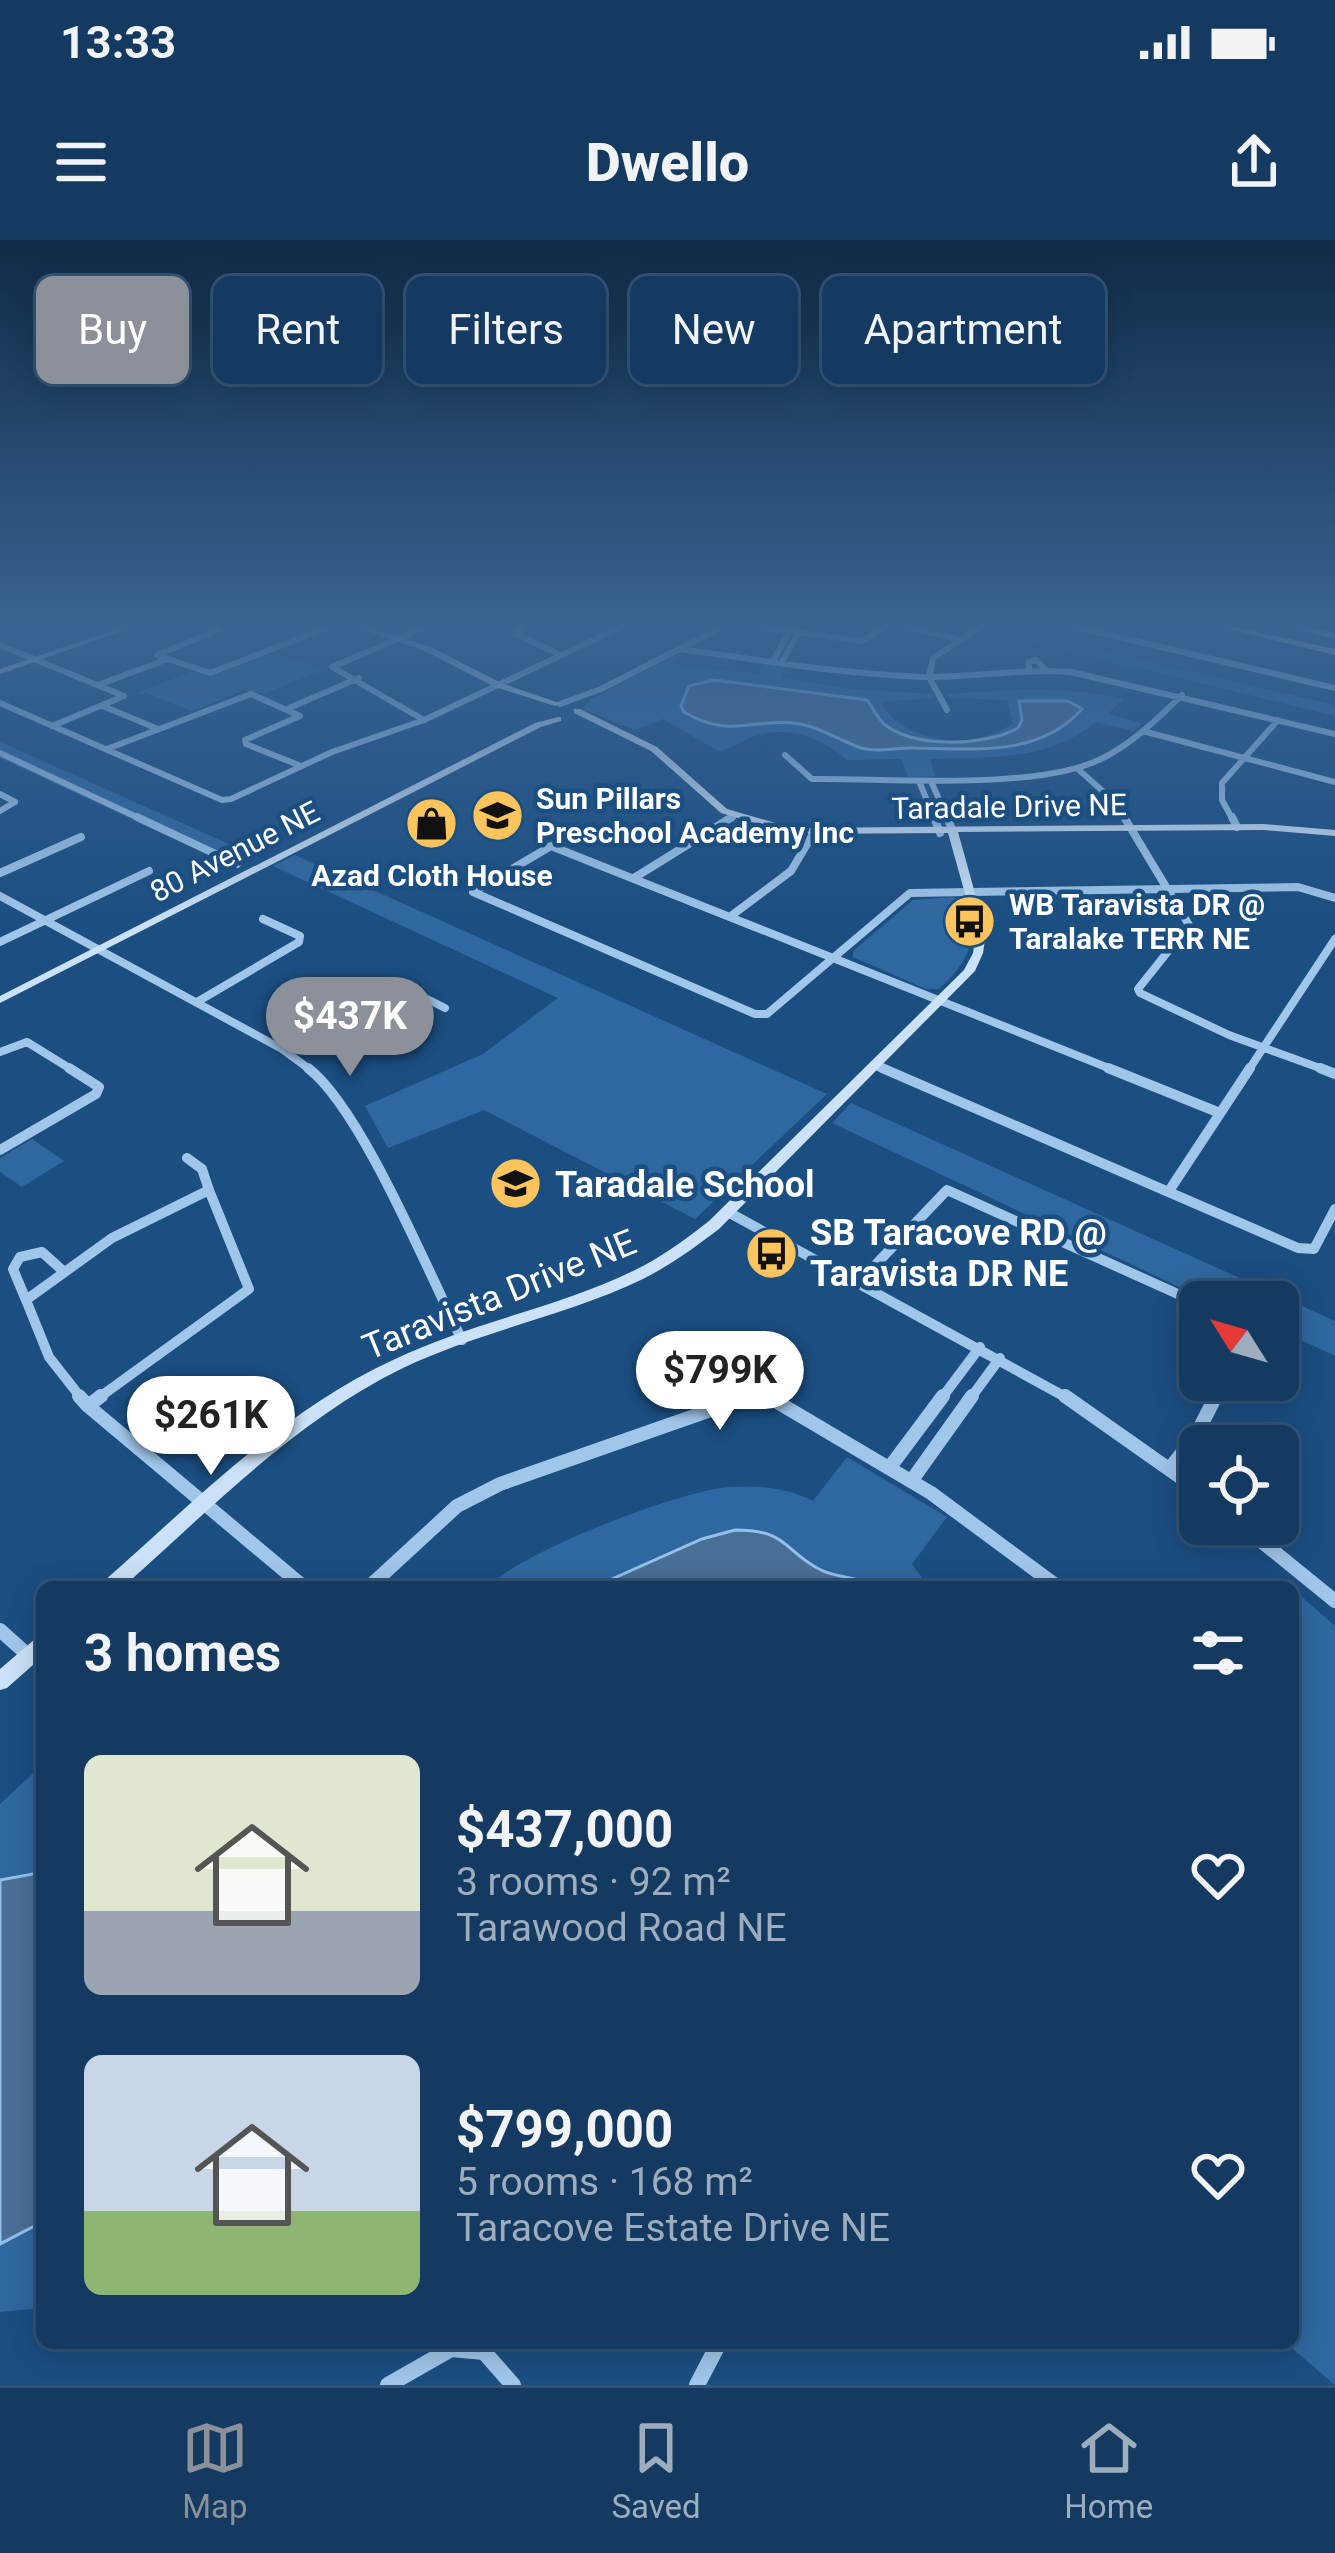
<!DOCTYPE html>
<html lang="en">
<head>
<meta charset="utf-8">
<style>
  body { margin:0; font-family:Roboto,sans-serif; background:#1d4167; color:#f1f3f6; height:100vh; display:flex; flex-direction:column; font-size:45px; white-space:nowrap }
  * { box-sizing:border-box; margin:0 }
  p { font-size:39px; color:#9dadbd }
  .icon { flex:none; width:66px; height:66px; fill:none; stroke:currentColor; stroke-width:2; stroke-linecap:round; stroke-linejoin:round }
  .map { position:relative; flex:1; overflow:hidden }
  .details { position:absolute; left:36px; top:1341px; width:1263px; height:768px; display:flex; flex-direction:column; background:#143a61; border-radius:18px; box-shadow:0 6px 30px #0003,0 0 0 3px #335476 }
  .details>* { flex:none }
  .banner { position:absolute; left:36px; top:36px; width:1263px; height:108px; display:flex; gap:24px }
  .needle { width:78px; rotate:307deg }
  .controls { position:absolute; left:1179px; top:1041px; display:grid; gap:24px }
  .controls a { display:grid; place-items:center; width:120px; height:120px; border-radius:18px; background:#143a61; box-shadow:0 6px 30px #0003,0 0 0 3px #335476; font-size:60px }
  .price { position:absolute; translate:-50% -102px; padding:0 27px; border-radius:42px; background:#fff; color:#222; font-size:39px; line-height:78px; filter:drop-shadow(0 3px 6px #0008) }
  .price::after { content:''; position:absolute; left:50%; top:72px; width:36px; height:27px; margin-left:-18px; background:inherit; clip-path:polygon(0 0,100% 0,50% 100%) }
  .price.current { background:#8c9099; color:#fff }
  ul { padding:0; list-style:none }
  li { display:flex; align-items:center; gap:36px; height:300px; padding:0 48px }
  li span { display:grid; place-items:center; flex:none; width:336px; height:240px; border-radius:18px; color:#555 }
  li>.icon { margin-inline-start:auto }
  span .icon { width:144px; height:144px; fill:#fffc; stroke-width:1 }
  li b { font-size:51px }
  h2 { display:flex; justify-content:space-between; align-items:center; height:144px; padding:0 48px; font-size:51px }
  .chip { padding:0 42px; border-radius:18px; background:#143a61; box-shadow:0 6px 30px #0003,0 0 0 3px #335476; font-size:42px; line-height:108px }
  .chip.current { background:#8c9099; color:#fff }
  .status { display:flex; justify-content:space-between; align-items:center; height:84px; padding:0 60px; background:#143a61; direction:ltr }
  .status svg { height:33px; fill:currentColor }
  header { display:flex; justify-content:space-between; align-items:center; height:156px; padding:0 48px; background:#143a61; font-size:54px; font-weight:800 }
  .dock { display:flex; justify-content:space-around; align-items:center; height:168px; border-top:3px solid #335476; background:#143a61; font-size:33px; color:#9dadbd }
  .dock a { display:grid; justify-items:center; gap:6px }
  .dock .current { color:#8c9099 }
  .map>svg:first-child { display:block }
  .green { fill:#2f68a0 }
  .water { fill:#4a6f96; stroke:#93c1ec; stroke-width:3 }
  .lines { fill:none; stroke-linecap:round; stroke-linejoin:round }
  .street-far4 { stroke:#a0c6ea; stroke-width:6 }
  .street-far3 { stroke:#a0c6ea; stroke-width:8 }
  .street-far2 { stroke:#a0c6ea; stroke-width:10 }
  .street-far1 { stroke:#a0c6ea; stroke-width:14 }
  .street { stroke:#a0c6ea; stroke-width:16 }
  .secondary { fill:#cbe1f7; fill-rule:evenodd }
  .highway { fill:#fff; fill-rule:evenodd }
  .labels { text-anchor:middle; stroke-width:9; stroke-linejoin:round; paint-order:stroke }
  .far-poi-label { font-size:30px; font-weight:bold; fill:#fff; stroke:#1b4e81; text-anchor:start }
  .far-street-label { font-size:30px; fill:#fff; stroke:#1b4e81 }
  .poi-label { font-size:36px; font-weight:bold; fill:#fff; stroke:#1b4e81; text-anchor:start }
  .street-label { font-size:36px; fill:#fff; stroke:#1b4e81 }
</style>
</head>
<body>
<div class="status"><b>13:33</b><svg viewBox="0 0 49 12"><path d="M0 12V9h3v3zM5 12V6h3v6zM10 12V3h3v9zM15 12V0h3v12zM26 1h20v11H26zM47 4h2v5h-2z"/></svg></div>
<header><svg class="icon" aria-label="menu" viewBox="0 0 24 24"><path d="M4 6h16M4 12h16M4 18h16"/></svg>Dwello<svg class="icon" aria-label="share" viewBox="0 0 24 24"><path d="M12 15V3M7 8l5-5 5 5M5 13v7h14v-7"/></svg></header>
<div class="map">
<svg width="1335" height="2145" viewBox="0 0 1335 2145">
  <rect width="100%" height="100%" fill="#1b4e81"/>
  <path class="green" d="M991 386 1335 465V476L984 390Z
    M269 413 325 429 264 454 244 450 192 471 147 453 134 454 191 432 215 435Z
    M678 414H684L671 425 758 434 765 422 787 424 782 437 851 449 933 454 935 458 881 462C903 504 975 512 1013 483L1007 460 949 458 947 454C1009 450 1062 445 1123 459L1108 474 1142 483 1133 491 1096 482C1046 522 991 517 930 519L935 536 908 537 901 519 847 520C822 498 789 485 755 496 741 500 733 509 718 511L663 479 635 490 582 469 590 460Z
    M0 502 256 616 234 627 0 518Z
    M295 615 827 854 695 979 484 870 388 908 365 866 483 814 558 758 273 626Z
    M953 657 966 663C981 698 966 725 939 749H926L853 717V711L913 660Z
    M851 863 1335 1081V1116L1278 1089V1062H1211L832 883Z
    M32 899 64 921 22 947 0 932V918Z
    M847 1217 947 1277 912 1324 929 1347H488C520 1312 681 1250 730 1247 759 1245 787 1248 813 1261Z
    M1293 1349 1335 1386V2145L1286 2103H1293Z
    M42 1525V2068L0 2072V1564Z"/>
  <path class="water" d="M714 440 867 460C873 468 877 477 884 484 915 509 985 506 1018 488L1022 480 1019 461H1068L1082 469C1040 517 974 509 916 508 898 507 878 513 861 508 840 501 823 488 800 484 750 477 732 500 684 472L681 466 689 446Z
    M735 1290C788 1290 782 1309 819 1329 837 1339 856 1335 874 1347H594L702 1299Z
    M38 1633 42 1635V1982L0 2004V1640Z"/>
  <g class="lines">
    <path class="street-far4" d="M213 386 218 390 157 415 210 433 331 386
      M523 386 516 394 561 415
      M753 386 862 401 887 386
      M903 386 960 400
      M1072 386 1335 448
      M0 405 124 456 52 486
      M680 409C760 420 841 434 922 437 972 438 1021 428 1071 432L1335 494
      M774 419 790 391
      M783 420 799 392
      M1029 429V422L1036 420 1046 430
      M929 437 933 418 982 386
      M929 437 947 470
      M98 445 168 419
      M0 463 222 560 231 559 332 512 424 480 623 386
      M560 464 601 449 724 386
      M103 466 158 489
      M289 468 359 438
      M424 480 332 427 428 386
      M1143 491 1335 542
      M107 509 251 454 300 476 245 500 246 504 301 526
      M0 513 143 580
      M785 515 812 539C889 538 1035 551 1101 519 1132 504 1157 479 1182 455
      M1079 530 1115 562 1126 580
      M919 541 935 580
      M931 541 948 580
      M0 554 15 562 0 571
      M727 580 734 576
      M1233 580 1222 560V543L1278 480"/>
    <path class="street-far3" d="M137 577 237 624
      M934 577 940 593
      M947 577 953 592
      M1124 577 1189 685 1138 749 1140 753 1229 795 1328 831
      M1232 577 1237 587
      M551 606 833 718 767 774H755L473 652Z
      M0 633 81 597
      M634 638 732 577
      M0 656 282 809 312 831
      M731 676 791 631 813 594
      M0 702 149 631
      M833 718 1116 831
      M833 718 910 653 1298 647 1335 658
      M197 762 299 702 300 696 263 679
      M282 809 387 746 399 745 445 768
      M0 812 27 802 74 831
      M876 826 889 831
      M1248 831 1335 699"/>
    <path class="street-far2" d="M308 828C361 868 429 1034 462 1100
      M882 828 1298 1008 1314 1009 1335 969
      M1108 828 1220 873
      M1320 828 1335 834
      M0 910 96 854 99 847 69 828
      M187 918 202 929 209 950
      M1169 951 1250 828
      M728 972 1069 1159
      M860 1041 947 950 1200 1064
      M26 1060 13 1029 20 1017 42 1012 62 1030
      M82 1159 49 1117 26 1060 112 998 209 950 249 1049 97 1159
      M742 1159 761 1153 772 1159
      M941 1159 980 1107
      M970 1159 1000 1118
      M1215 1159 1225 1140"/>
    <path class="street-far1" d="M79 1156 88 1166
      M767 1156 931 1253 1058 1347
      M1065 1156 1200 1251
      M88 1166 304 1347
      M88 1166 101 1156
      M890 1227 943 1156
      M1171 1227 1196 1195 1216 1156
      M912 1240 972 1156
      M1240 1284 1335 1361
      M369 1347 457 1266 500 1244 751 1156
      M0 1390 29 1416"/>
    <path class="street" d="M388 2145 451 2109 484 2112 513 2145
      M697 2145 719 2103"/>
    <path class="secondary" d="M125 386H136L0 434V429Z
      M353 386H365L431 407 501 443 562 464 555 466 495 447 425 411Z
      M574 469H580L657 507 727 569 793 588 1264 584 1335 590V596L1264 590 958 592 986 693 983 713 975 731 719 989C695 1007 671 1025 643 1039 566 1076 480 1091 403 1128 296 1180 211 1269 123 1347H101L104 1341C194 1262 282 1171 393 1120 470 1083 556 1068 633 1031 660 1018 685 1000 709 981L964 730 973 713 976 693 948 593 793 594 721 573 651 511 574 473Z
      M558 477H561V481L541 487 0 763V756L535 483Z
      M42 1396V1417L7 1448 0 1450V1429L35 1399Z"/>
    <path class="highway" d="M1215 386H1231L1335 409V415Z
      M1284 386H1301L1335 393V399Z"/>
  </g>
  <linearGradient id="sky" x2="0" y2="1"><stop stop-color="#0f2b47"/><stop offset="0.56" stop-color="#396392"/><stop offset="1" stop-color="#396392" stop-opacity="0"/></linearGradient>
  <rect width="1335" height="686" fill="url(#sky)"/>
  <defs>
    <symbol id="school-disc" viewBox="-11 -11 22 22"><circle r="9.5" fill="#fbc45d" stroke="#1b4e81"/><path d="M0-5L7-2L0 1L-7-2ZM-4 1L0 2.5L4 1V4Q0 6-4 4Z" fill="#111"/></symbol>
    <symbol id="shop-disc" viewBox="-11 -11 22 22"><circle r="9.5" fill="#fbc45d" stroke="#1b4e81"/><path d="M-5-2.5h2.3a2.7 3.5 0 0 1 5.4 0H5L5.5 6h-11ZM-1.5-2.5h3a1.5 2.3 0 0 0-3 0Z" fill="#111"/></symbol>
    <symbol id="bus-disc" viewBox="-11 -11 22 22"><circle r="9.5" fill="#fbc45d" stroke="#1b4e81"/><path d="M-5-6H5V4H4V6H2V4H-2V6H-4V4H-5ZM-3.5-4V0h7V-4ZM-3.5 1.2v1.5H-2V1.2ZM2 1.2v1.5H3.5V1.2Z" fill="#111"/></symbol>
  </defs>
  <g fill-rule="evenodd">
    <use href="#school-disc" x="468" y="546" width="59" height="59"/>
    <use href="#shop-disc" x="402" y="554" width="59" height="59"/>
    <use href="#bus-disc" x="940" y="652" width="59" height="59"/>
    <use href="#school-disc" x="486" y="914" width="59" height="59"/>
    <use href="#bus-disc" x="742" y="984" width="59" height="59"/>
  </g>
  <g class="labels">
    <g class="far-poi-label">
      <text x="536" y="569">Sun Pillars<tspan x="536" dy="34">Preschool Academy Inc</tspan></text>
      <text x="432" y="646" text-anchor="middle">Azad Cloth House</text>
      <text x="1009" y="675">WB Taravista DR @<tspan x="1009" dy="34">Taralake TERR NE</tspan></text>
    </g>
    <g class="far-street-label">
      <text transform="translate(1009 567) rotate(-1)" y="10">Taradale Drive NE</text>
      <text transform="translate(235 612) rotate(-27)" y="10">80 Avenue NE</text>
    </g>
    <g class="poi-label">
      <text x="555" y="957">Taradale School</text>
      <text x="810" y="1005">SB Taracove RD @<tspan x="810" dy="41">Taravista DR NE</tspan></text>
    </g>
    <g class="street-label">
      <text transform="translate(499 1054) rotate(-22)" y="13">Taravista Drive NE</text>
    </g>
  </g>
</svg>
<div class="controls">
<a><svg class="needle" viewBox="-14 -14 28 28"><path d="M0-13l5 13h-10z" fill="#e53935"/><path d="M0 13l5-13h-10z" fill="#9dadbd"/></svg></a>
<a><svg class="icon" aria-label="locate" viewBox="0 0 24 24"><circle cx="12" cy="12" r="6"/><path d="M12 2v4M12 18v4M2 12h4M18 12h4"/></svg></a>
</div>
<b class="price current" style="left:350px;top:839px">$437K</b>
<b class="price" style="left:720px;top:1193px">$799K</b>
<b class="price" style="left:211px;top:1238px">$261K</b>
<div class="banner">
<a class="chip current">Buy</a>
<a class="chip">Rent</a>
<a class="chip">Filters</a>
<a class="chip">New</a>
<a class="chip">Apartment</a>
</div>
<section class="details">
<h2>3 homes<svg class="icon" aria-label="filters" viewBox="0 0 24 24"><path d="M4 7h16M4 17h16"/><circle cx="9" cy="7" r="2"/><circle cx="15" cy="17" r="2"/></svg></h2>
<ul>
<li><span style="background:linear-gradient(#dfe7d0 65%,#9aa5b1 0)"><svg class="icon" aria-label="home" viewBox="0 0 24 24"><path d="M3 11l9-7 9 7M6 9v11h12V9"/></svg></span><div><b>$437,000</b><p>3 rooms · 92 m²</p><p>Tarawood Road NE</p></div><svg class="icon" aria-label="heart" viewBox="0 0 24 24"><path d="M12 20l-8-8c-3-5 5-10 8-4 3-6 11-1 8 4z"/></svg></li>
<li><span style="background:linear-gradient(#c9d6e8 65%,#8fb573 0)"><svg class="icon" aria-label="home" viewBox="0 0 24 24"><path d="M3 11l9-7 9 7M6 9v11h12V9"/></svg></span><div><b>$799,000</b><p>5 rooms · 168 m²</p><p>Taracove Estate Drive NE</p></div><svg class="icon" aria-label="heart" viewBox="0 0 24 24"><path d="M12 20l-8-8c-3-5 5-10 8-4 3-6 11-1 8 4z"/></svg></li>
</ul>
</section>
</div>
<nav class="dock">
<a class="current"><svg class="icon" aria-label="map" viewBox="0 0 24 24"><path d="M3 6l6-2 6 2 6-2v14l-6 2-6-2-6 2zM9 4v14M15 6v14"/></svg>Map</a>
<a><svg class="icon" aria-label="saved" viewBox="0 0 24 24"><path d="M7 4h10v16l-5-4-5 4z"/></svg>Saved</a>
<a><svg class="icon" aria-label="home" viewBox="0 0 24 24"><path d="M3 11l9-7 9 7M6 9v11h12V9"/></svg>Home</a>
</nav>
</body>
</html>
